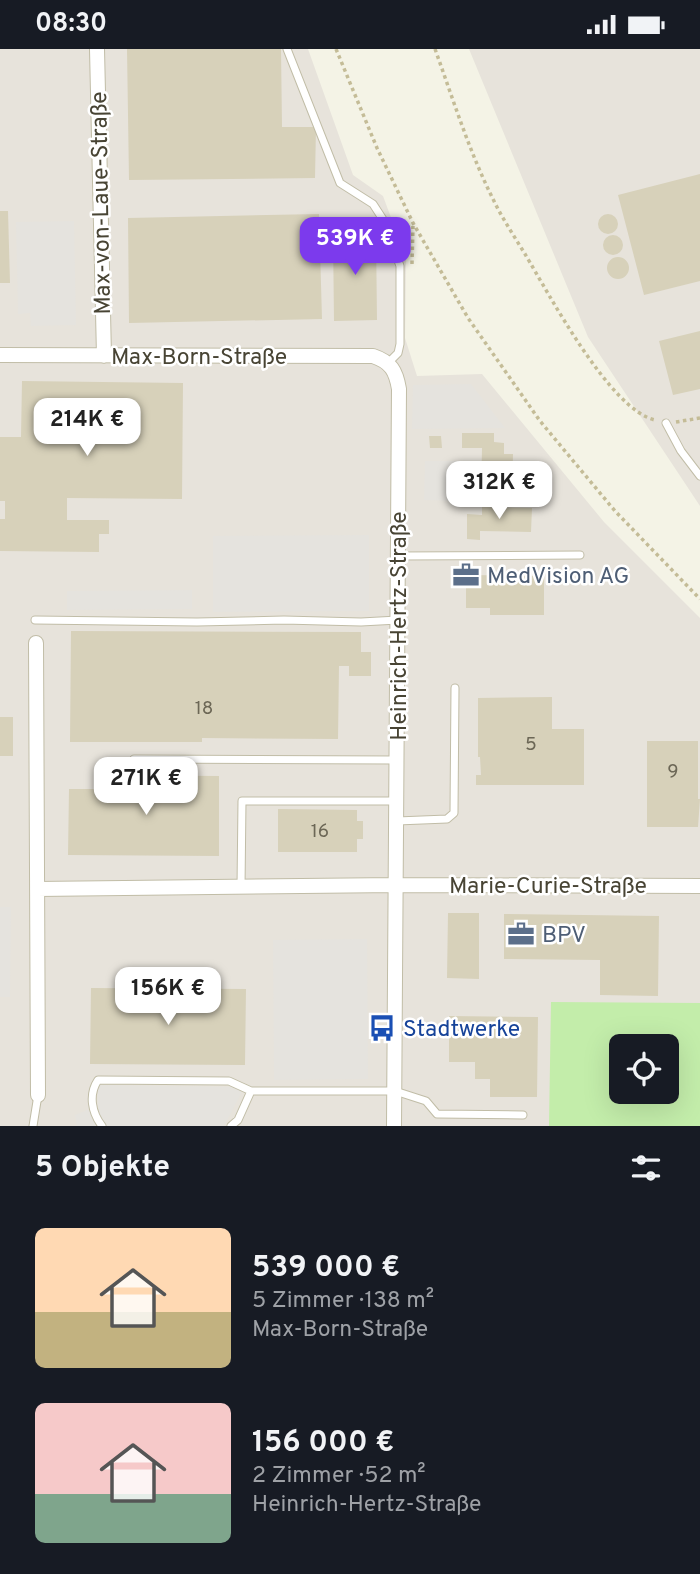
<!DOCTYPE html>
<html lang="de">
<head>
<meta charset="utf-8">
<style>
  body { margin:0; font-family:Overpass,sans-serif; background:#20242c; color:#f1f3f6; height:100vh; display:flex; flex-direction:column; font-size:26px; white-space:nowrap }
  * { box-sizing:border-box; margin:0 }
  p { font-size:23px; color:#9ea1a6 }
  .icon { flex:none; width:38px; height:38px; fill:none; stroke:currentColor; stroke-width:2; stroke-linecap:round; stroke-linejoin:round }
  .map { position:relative; height:1077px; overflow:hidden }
  .details { display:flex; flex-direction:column; background:#171b24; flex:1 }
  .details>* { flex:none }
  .controls { position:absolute; left:609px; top:985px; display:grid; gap:14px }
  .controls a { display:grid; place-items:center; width:70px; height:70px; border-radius:10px; background:#171b24; box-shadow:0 7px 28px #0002; font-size:35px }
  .price { position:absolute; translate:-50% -60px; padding:0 16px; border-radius:14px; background:#fff; color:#222; font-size:23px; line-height:46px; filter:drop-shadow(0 2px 4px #0008) }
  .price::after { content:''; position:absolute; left:50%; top:42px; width:21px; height:16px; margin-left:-10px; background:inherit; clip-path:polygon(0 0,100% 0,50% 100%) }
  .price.active { background:#7c3aed; color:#fff }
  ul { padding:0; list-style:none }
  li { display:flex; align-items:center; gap:21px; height:175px; padding:0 35px }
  li span { display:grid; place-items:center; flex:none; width:196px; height:140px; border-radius:10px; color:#555 }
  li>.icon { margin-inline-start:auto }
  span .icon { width:84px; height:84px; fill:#fffc; stroke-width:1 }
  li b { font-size:30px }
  h2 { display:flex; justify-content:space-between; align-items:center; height:84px; padding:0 35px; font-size:30px }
  .status { display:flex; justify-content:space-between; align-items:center; height:49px; padding:0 35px; background:#171b24; direction:ltr }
  .status svg { height:19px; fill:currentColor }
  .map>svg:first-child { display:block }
  .industrial { fill:#e7e3db; fill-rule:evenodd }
  .green { fill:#c3edaa; fill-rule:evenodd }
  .parking { fill:#e5e3de }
  .building { fill:#d7d1ba }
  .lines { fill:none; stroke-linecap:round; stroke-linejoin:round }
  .lane-casing { stroke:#c1bda7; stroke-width:9 }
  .street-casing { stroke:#c1bda7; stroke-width:16 }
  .path { stroke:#c4bc97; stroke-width:3.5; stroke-dasharray:3.5 3.5; stroke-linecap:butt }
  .lane { stroke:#fff; stroke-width:7 }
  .street { stroke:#fff; stroke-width:14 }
  .labels { text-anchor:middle; stroke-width:5; stroke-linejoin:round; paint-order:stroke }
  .number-label { font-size:19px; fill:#6c6756 }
  .street-label { font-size:23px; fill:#484434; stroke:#fff }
  .service-label { font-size:23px; fill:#4e5e75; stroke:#fff; text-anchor:start }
  .transit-label { font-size:23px; fill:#164399; stroke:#fff; text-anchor:start }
</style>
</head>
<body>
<div class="status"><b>08:30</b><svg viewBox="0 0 49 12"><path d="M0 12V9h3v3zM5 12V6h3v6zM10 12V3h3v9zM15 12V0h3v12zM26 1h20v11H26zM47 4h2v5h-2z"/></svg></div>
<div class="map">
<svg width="700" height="1077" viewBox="0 0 700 1077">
  <rect width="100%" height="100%" fill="#f4f3e6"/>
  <path class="industrial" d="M0 0H308L353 126 383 147 406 209 405 289 417 327 482 325 604 473 700 569V1077H0ZM621 998H667V1043H621Z
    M469 0H700V457L588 288Z"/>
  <path class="green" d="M551 953 700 954V1077H549ZM621 998H667V1043H621Z"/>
  <path class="parking" d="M74 172 76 276 31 277 30 264 18 265 16 173Z
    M471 335 505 379 412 380 413 336Z
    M425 412H469L468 452 424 451Z
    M369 486V562L213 563V487Z
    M192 541V560L67 561V542Z
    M0 858H11L10 948H0Z
    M367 890 368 1030 274 1031 273 891Z
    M98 1036 235 1038 242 1043 224 1077H77L75 1066 87 1061H98Z"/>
  <path class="building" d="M127 0H281L282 78H316L315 129 129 131Z
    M700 125V232L644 246 618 146Z
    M0 162H8L10 234H0Z
    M319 165 322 270 129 274 128 169Z
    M598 175a10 10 0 1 1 20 0a10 10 0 1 1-20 0Z
    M376 185 377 271 334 272 333 186Z
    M603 196a10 10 0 1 1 20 0a10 10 0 1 1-20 0Z
    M607 219a11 11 0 1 1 22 0a11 11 0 1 1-22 0Z
    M700 282V340L673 346 659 292Z
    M22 332 183 334 182 450 67 449V471H109V485H99V503L0 502V470H5V452H0V388H21Z
    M462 384H494V393L504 394V405H513L512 445H481L482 399H462Z
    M429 387H441L442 399H430Z
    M482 458 532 459 531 483 480 482V491L467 490V465L482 466Z
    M466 526 544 527V566H490V559H466Z
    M71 582 361 583V603H371V627H349V617H339L338 690 202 689V693H70Z
    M552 648V680H584V736H476V726H481L480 708H478V649Z
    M0 668H13V707H0Z
    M647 692H698V750H700L698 778H647Z
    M94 726 219 727V807L68 806 69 740H94Z
    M278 760 357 761V772H363V790H357V803H278Z
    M448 864H479V930L447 929Z
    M504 865 659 867 658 947 600 946V911L504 910Z
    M91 939 246 940 245 1016 90 1015Z
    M449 967 538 968 537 1048H490V1030H475V1013H449Z"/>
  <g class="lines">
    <defs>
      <path id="lane" d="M287 0 340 134 373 155 384 172 400 217V295L398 304 388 314
        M666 374 681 402 700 427
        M399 507 580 506
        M35 571 197 573 284 571 361 573 398 571
        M134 710 397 711
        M397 772 447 770 454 764 455 639
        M241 838 242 752H396
        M33 1077 38 1046
        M102 1077C92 1064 88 1046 98 1031L229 1032 251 1042H395L426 1052 437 1065 523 1066
        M231 1077 238 1071 251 1042"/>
      <path id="street" d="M97 0 104 307
        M0 306 373 307C391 313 396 322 399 340L394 1077
        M36 594 38 1046
        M37 840 396 836 700 837"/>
    </defs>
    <use href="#lane" class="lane-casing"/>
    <use href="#street" class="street-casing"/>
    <path class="path" d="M336 0 377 99 413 174 468 269 540 372 615 462 700 550
      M435 0C453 50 469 102 493 150 502 169 514 187 525 205 549 245 610 361 655 371
      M412 215 413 177
      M676 373 700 369"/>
    <use href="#lane" class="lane"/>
    <use href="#street" class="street"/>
  </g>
  <defs>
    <symbol id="office-bare" viewBox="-9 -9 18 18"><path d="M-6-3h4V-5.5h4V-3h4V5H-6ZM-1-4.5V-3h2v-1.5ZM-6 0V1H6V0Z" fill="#5c6f8a" stroke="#fff" stroke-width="2.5" paint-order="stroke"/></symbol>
    <symbol id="bus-bare" viewBox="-9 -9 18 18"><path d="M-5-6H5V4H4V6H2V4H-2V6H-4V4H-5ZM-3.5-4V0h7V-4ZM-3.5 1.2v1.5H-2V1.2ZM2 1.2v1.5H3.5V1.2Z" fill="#1a4fb4" stroke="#fff" stroke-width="2.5" paint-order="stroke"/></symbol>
  </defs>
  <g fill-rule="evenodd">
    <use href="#office-bare" x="447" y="507" width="38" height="38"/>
    <use href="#office-bare" x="502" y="866" width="38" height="38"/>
    <use href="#bus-bare" x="363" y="960" width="38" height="38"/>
  </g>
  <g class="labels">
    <g class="number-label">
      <text x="204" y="665">18</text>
      <text x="531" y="701">5</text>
      <text x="673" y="728">9</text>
      <text x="320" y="788">16</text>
    </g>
    <g class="street-label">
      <text transform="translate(100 154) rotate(-91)" y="8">Max-von-Laue-Straße</text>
      <text x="199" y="315">Max-Born-Straße</text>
      <text transform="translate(398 577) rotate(-90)" y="8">Heinrich-Hertz-Straße</text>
      <text x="548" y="844">Marie-Curie-Straße</text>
    </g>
    <g class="service-label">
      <text x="487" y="534">MedVision AG</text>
      <text x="542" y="893">BPV</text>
    </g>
    <g class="transit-label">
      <text x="403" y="987">Stadtwerke</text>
    </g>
  </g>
</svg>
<div class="controls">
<a><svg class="icon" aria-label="locate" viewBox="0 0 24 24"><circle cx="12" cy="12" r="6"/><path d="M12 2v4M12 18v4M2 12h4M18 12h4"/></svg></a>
</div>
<b class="price active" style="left:355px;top:228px">539K €</b>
<b class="price" style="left:87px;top:409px">214K €</b>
<b class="price" style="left:499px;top:472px">312K €</b>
<b class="price" style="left:146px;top:768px">271K €</b>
<b class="price" style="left:168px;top:978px">156K €</b>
</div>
<section class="details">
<h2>5 Objekte<svg class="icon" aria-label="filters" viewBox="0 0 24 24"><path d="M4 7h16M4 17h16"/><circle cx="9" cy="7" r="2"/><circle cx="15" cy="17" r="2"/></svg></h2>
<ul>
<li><span style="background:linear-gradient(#ffd9b3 60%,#c2b280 0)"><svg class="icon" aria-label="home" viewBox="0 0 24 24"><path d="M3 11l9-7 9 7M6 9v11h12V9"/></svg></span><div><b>539 000 €</b><p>5 Zimmer · 138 m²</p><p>Max-Born-Straße</p></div></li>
<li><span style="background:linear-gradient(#f6c9c9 65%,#7fa58c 0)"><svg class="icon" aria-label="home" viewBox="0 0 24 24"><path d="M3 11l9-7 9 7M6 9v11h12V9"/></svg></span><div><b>156 000 €</b><p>2 Zimmer · 52 m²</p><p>Heinrich-Hertz-Straße</p></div></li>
</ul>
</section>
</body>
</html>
